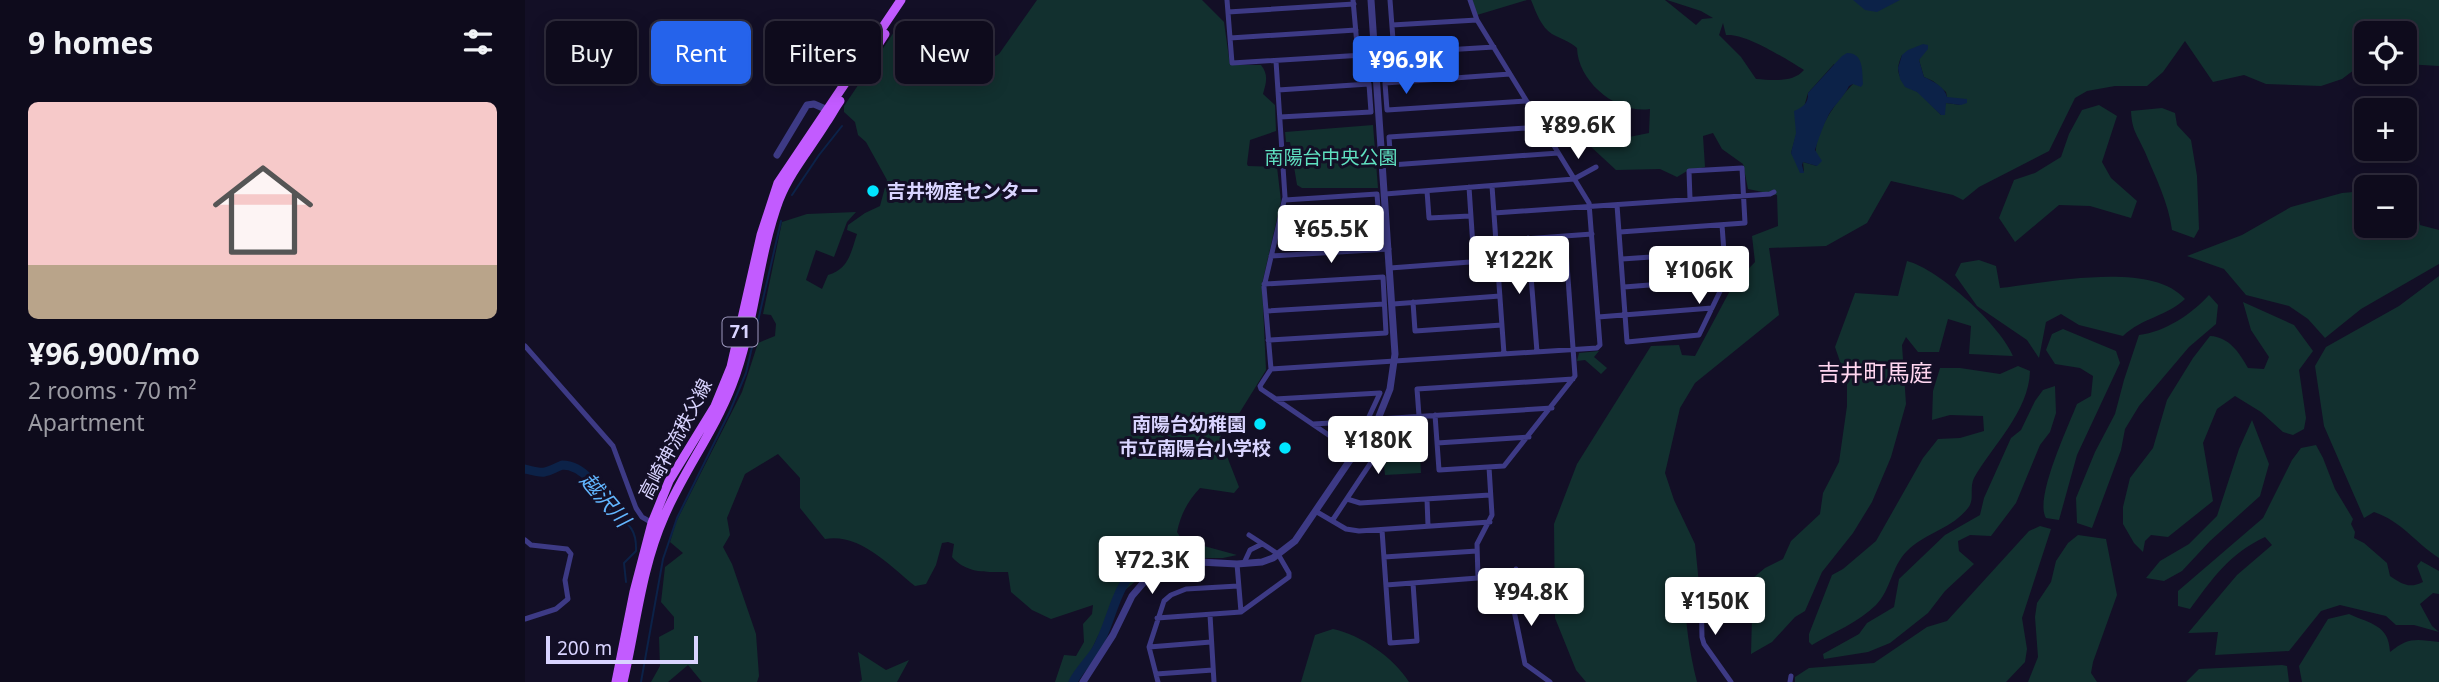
<!DOCTYPE html>
<html lang="en">
<head>
<meta charset="utf-8">
<style>
  body { margin:0; font-family:"Noto Sans","Noto Sans JP",sans-serif; background:#171425; color:#f1f3f6; height:100vh; display:flex; flex-direction:column; font-size:26px; white-space:nowrap }
  * { box-sizing:border-box; margin:0 }
  p { font-size:23px; color:#9b9ba3 }
  .icon { flex:none; width:38px; height:38px; fill:none; stroke:currentColor; stroke-width:2; stroke-linecap:round; stroke-linejoin:round }
  .map { position:relative; flex:1; overflow:hidden }
  .panel { display:flex; flex-direction:column; background:#0e0b1c; width:525px }
  .panel>* { flex:none }
  .guide { position:absolute; left:21px; top:21px; width:665px; height:63px; display:flex; gap:14px }
  .fabs { position:absolute; left:1829px; top:21px; display:grid; gap:14px }
  .fabs a { display:grid; place-items:center; width:63px; height:63px; border-radius:10px; background:#0e0b1c; box-shadow:0 4px 18px #0003,0 0 0 2px #2e2b3b; font-size:35px }
  .scale { position:absolute; left:21px; bottom:18px; width:152px; box-sizing:border-box; padding-left:7px; border:4px solid #d9d4ff; border-top:0; font-size:19px; line-height:24px; white-space:nowrap; color:#d9d4ff; -webkit-text-stroke:5px #130f26; paint-order:stroke }
  .price { position:absolute; translate:-50% -60px; padding:0 16px; border-radius:7px; background:#fff; color:#222; font-size:23px; line-height:46px; filter:drop-shadow(0 2px 4px #0008) }
  .price::after { content:''; position:absolute; left:50%; top:42px; width:21px; height:16px; margin-left:-10px; background:inherit; clip-path:polygon(0 0,100% 0,50% 100%) }
  .price.selected { background:#2563eb; color:#fff }
  ul { padding:0; list-style:none }
  li { display:grid; align-content:center; gap:14px; height:371px; padding:0 28px }
  li+li { border-top:2px solid #2e2b3b }
  li span { display:grid; place-items:center; height:217px; border-radius:10px; color:#555 }
  li>.icon { margin-inline-start:auto }
  span .icon { width:126px; height:126px; fill:#fffc; stroke-width:1 }
  li b { font-size:30px }
  h2 { display:flex; justify-content:space-between; align-items:center; height:84px; padding:0 28px; font-size:30px }
  .chip { padding:0 24px; border-radius:10px; background:#0e0b1c; box-shadow:0 4px 18px #0003,0 0 0 2px #2e2b3b; font-size:24px; line-height:63px }
  .chip.selected { background:#2563eb; color:#fff }
  main { display:flex; flex:1; min-height:0 }
  .map>svg:first-child { display:block }
  .green { fill:#12302f; fill-rule:evenodd }
  .water { fill:#0c2248 }
  .lines { fill:none; stroke-linecap:round; stroke-linejoin:round }
  .stream { stroke:#0c2248; stroke-width:2 }
  .river { stroke:#0c2248; stroke-width:9 }
  .minor { stroke:#3d3a85; stroke-width:5 }
  .tertiary { stroke:#3d3a85; stroke-width:7 }
  .primary { stroke:#c25bff; stroke-width:9 }
  .poi-dot { fill:#00e5ff; stroke:#130f26; stroke-width:2.5 }
  .labels { text-anchor:middle; stroke-width:6; stroke-linejoin:round; paint-order:stroke }
  .shield { fill:#130f26; stroke:#9e99be; stroke-width:2 }
  .shield-label { font-size:18px; font-weight:bold; fill:#d9d4ff }
  .park-label { font-size:19px; fill:#5fe0c0; stroke:#130f26 }
  .poi-label { font-size:19px; font-weight:bold; fill:#d9d4ff; stroke:#130f26; text-anchor:end }
  .street-label { font-size:19px; fill:#d9d4ff; stroke:#130f26 }
  .water-label { font-size:21px; font-style:italic; fill:#62b6ff; stroke:#130f26 }
  .quarter-label { font-size:23px; fill:#ffd6f0; stroke:#130f26 }
</style>
</head>
<body>
<main>
<section class="panel">
<h2>9 homes<svg class="icon" aria-label="filters" viewBox="0 0 24 24"><path d="M4 7h16M4 17h16"/><circle cx="9" cy="7" r="2"/><circle cx="15" cy="17" r="2"/></svg></h2>
<ul>
<li><span style="background:linear-gradient(#f6c9c9 75%,#b9a48a 0)"><svg class="icon" aria-label="home" viewBox="0 0 24 24"><path d="M3 11l9-7 9 7M6 9v11h12V9"/></svg></span><div><b>¥96,900/mo</b><p>2 rooms · 70 m²</p><p>Apartment</p></div></li>
</ul>
</section>
<div class="map">
<svg width="1914" height="682" viewBox="0 0 1914 682">
  <rect width="100%" height="100%" fill="#130f26"/>
  <path class="green" d="M512 0H677L699 22 705 65H736C744 75 741 83 738 94L750 105 751 131 725 140 722 164 723 166 752 167 756 201 737 284 741 370 707 425 696 433V441L714 487 709 493 675 488C662 502 656 514 652 532L657 540 712 555 698 558H657L625 569 599 591 589 614 573 636 551 682H530L539 655 551 656 559 642 558 624 567 614 568 605 526 619 507 610 486 592 483 572C462 572 442 574 427 557L429 544 423 542 417 543 411 565 401 584 390 586C365 566 335 533 300 539L275 508V478L253 454 220 474 202 518 205 535 198 547 207 564 231 634 234 676 232 682H177L163 665 143 682H126L135 666 134 637 149 629V617L136 602 140 567 158 553 145 542 151 522 217 392 233 343 250 336 251 324 246 315 238 314 257 222 282 214 331 212 322 222 309 257 291 250 281 280 297 289 303 275C324 269 326 252 332 234L322 230 323 225 340 213 355 206 362 180 341 142 333 135 330 122 319 112V106L371 29 376 30 420 78 454 65 474 54Z
    M947 0H1002L952 15Z
    M1006 0H1140L1171 25 1177 19 1188 18 1176 11 1142 0H1914V66L1880 64V33H1841V61L1817 79 1796 86 1741 84 1719 75 1688 82 1660 41 1638 72 1622 86H1590L1562 91 1550 98 1524 151 1454 187 1438 200 1428 195 1366 181 1342 223 1301 246 1244 248 1254 315 1170 383 1155 408 1140 473 1149 500 1170 544 1174 584 1160 583C1159 615 1164 651 1172 682H1061L1051 670 1030 618 1029 524 1052 464 1126 346 1154 345 1157 355 1170 356 1208 285 1230 262 1227 236 1253 226 1252 195 1223 189 1218 164 1197 149 1188 133 1178 136 1180 167 1162 171 1152 177 1135 169 1091 170 1064 145 1124 133 1125 109C1092 114 1053 82 1052 48 1044 41 1036 39 1027 34 1016 27 1011 12 1006 0ZM1198 23 1201 35C1221 33 1261 59 1279 70 1268 83 1247 80 1231 79L1216 57 1194 35ZM1377 55 1395 57 1394 60 1399 77 1408 81 1421 92 1422 97 1436 105 1421 103 1416 115C1409 108 1403 101 1396 95 1381 82 1366 79 1377 55ZM1309 64 1328 84C1313 99 1292 128 1291 149 1290 154 1292 160 1292 166L1278 162 1279 172 1266 153 1283 93Z
    M1574 105 1592 116 1577 162 1586 178 1612 201 1606 218 1565 206 1534 205 1490 242 1474 218 1489 180 1510 173 1536 157 1544 134 1557 110Z
    M1637 108 1650 113 1652 125 1666 140 1672 176 1674 229 1669 238 1647 230C1644 204 1630 176 1620 152 1612 134 1607 131 1606 111Z
    M848 125 853 188H777L772 185 765 142H761L760 132Z
    M1891 182V204L1895 225 1914 230V264L1836 309 1800 338 1783 319 1764 306 1721 295 1699 269 1662 256 1717 235 1766 207 1817 193 1841 191V226H1880V187H1867Z
    M1454 260 1471 266 1475 288C1522 283 1626 260 1660 299 1642 316 1617 318 1598 336L1554 325 1536 314 1521 322 1514 358 1502 340 1452 306 1430 275 1436 263Z
    M1382 261C1414 269 1476 326 1488 356L1444 354 1446 326 1423 319 1414 352H1393L1381 337 1377 345 1381 404 1366 457 1347 502 1328 533 1297 572 1280 611 1270 617 1247 642 1226 654 1228 578 1240 568 1258 559 1266 541 1295 514 1298 493 1314 462 1322 406V382L1310 347 1330 293 1373 296Z
    M1914 276V558C1889 542 1878 522 1849 512L1839 518 1799 426 1790 366 1801 347 1874 306Z
    M1684 295 1693 305 1691 324 1664 347 1614 406 1600 429 1596 450 1567 528 1552 523 1551 498 1570 452 1590 414 1599 380 1614 335C1640 332 1667 314 1684 295Z
    M1718 302 1769 325 1788 351 1774 370 1781 418 1779 429 1768 435 1758 432 1736 412 1710 396 1692 409 1678 443 1688 501 1643 537 1626 535 1620 541 1618 552 1609 543 1598 524V507L1605 478 1628 448 1642 400 1668 358 1685 336C1704 337 1714 352 1723 368L1739 369 1744 357 1726 330Z
    M1538 329 1591 351 1595 363 1552 455 1534 520 1521 518C1509 499 1543 427 1552 404L1566 396 1568 376 1555 368 1530 364 1521 350 1527 334Z
    M1074 351 1069 357 1082 368 1076 374 1060 360 1052 361 1054 353Z
    M1493 366 1505 371C1504 411 1468 445 1449 478 1444 488 1450 500 1443 508 1428 528 1400 533 1382 551 1366 567 1366 590 1351 605 1334 622 1307 633 1287 645L1284 642V634L1307 575 1318 569 1351 541 1398 458 1413 439 1435 438 1459 431 1458 416 1425 415 1407 420 1408 391 1415 368H1435L1475 374Z
    M1530 386 1531 413 1525 432 1515 445 1491 503 1466 536 1445 535 1433 541 1434 551 1449 564 1420 591 1403 613 1365 643 1343 652 1299 659 1298 654 1334 634 1342 623 1369 607 1374 579 1420 535 1455 515 1459 498 1486 438 1496 430 1510 401 1518 390Z
    M892 419V444H886L887 456H895L896 473 860 475 859 466 865 458 856 452 865 435V421Z
    M1727 420 1744 464 1735 496 1685 541 1657 571 1639 581 1621 578 1635 561 1664 544 1692 516 1714 449Z
    M1791 445 1798 458 1810 489 1828 519 1826 524 1830 532 1829 538 1839 543 1862 563 1865 576C1877 584 1884 589 1898 582L1892 566 1896 561 1914 571V594L1908 593 1895 604 1907 626 1914 632 1889 625H1871L1861 616 1815 605 1796 611 1764 651 1690 655 1693 632 1663 633 1712 575 1747 545 1740 537C1704 554 1688 578 1665 609L1653 606V591L1738 518 1767 460 1776 448Z
    M1515 526 1526 529 1497 618 1502 649 1500 662 1481 682H1270V677L1284 668 1349 663 1402 627 1422 621 1504 531Z
    M1553 535 1581 539 1592 595 1568 662 1566 673 1572 682H1503L1513 657 1510 617 1512 603 1526 582 1531 561 1543 543Z
    M1824 614C1846 624 1864 625 1865 652 1883 637 1891 639 1914 642V682H1777L1774 666 1803 619Z
    M808 629C836 635 868 657 884 682H776L790 635Z
    M333 652 361 670 384 660 372 682H334L337 680Z
    M1757 665 1762 666 1764 682H1661L1674 669Z"/>
  <path class="water" d="M1328 0H1375L1352 12 1340 10Z
    M1398 44 1403 45V49L1394 60 1399 77C1408 81 1420 87 1422 97L1442 99V103L1436 105 1421 103 1420 115H1416L1392 92 1380 87 1375 79 1373 68 1377 55 1383 50Z
    M1322 53C1339 53 1337 71 1338 84L1336 87 1328 84 1324 86C1319 97 1310 104 1304 114 1298 126 1294 137 1290 150L1297 161 1292 166 1278 162 1277 165 1279 173H1275L1266 153 1271 133 1269 111C1277 108 1284 103 1283 93L1317 56Z"/>
  <g class="lines">
    <path class="stream" d="M267 195 294 155 317 126
      M83 508C101 523 112 526 111 551L99 563 101 582
      M116 682 138 559 152 518 205 411 221 373 256 221"/>
    <path class="river" d="M0 469C20 474 18 474 37 465 59 465 75 490 83 508
      M548 682C554 670 564 661 571 650 588 621 589 583 618 563"/>
    <path class="minor" d="M702 0 707 63 969 47
      M828 0 833 56
      M865 0 869 53
      M703 12 829 4
      M867 25 952 20
      M705 38 831 30
      M751 61 760 197 739 287 746 369 1072 348 1075 345 1064 203 952 20 945 0
      M985 74 860 83 862 110 1001 101
      M753 90 844 84 846 112 755 117
      M1017 127 864 137 866 165 1033 153
      M967 186 979 354
      M944 187 949 262
      M902 191 904 218 945 216
      M860 194 1049 179 1071 167
      M1092 205 1102 342 1174 335 1201 279 1197 225
      M969 213 1245 194 1249 192
      M754 227 854 221 852 194 760 200
      M1095 232 1220 223 1217 168 1164 171 1165 199
      M1003 238 1012 352
      M971 241 1067 234
      M746 256 864 249
      M1097 259 1199 252
      M865 268 972 260
      M739 284 858 277 861 333 743 340
      M1099 287 1201 279
      M888 302 890 331 977 325
      M868 304 975 296
      M741 311 859 304
      M1073 317 1187 308
      M0 346 88 446 111 508 117 517 129 524
      M746 369 735 386 736 389 830 453
      M750 399 855 393 842 421 788 424
      M910 415 914 470 979 466 1050 376 1040 236
      M894 416 892 389 1048 379
      M853 419 1027 408
      M912 443 1004 437
      M822 499 835 503 965 495
      M902 499 903 526
      M792 512 821 529 834 531 965 522
      M807 521 855 449 840 439
      M857 530 865 643 892 641 888 583
      M0 540 6 545 42 549 46 554 40 580 43 599 31 609 0 619
      M859 557 952 551
      M719 563 725 550 737 544
      M712 564 716 612
      M991 569 986 596 1000 664 1025 682
      M861 585 953 578 952 544 967 515 964 467
      M1176 592 1177 637 1179 644 1206 682
      M685 615 689 682
      M632 618 716 612 764 577V573L753 554 724 535
      M624 647 686 642
      M631 674 688 670
      M633 682 624 647 639 601 646 595 661 589 713 586
      M1265 682 1266 676"/>
    <path class="tertiary" d="M252 155 282 105 289 104 305 111
      M558 682 588 635 607 596 619 582 651 564 674 562 712 564 737 562 748 558 770 541 853 419 865 389 870 354 846 0"/>
    <path class="primary" d="M343 60 360 34
      M91 682 109 592 127 523 144 481 190 406 206 367 236 235 253 183 376 0
      M98 682C111 627 116 569 139 517 158 472 189 432 207 385 230 325 232 260 254 200 265 172 285 149 301 123 306 116 310 108 315 101"/>
  </g>
  <g class="poi-dot">
    <circle cx="348" cy="191" r="7"/>
    <circle cx="735" cy="424" r="7"/>
    <circle cx="760" cy="448" r="7"/>
  </g>
  <g class="labels">
    <rect class="shield" x="197.5" y="317.5" width="35" height="29" rx="5"/>
    <g class="shield-label">
      <text x="215" y="338">71</text>
    </g>
    <g class="park-label">
      <text x="806" y="164">南陽台中央公園</text>
    </g>
    <g class="poi-label">
      <text x="362" y="198" text-anchor="start">吉井物産センター</text>
      <text x="721" y="431">南陽台幼稚園</text>
      <text x="746" y="455">市立南陽台小学校</text>
    </g>
    <g class="street-label">
      <text transform="translate(150 439) rotate(-62)" y="7">高崎神流秩父線</text>
    </g>
    <g class="water-label">
      <text transform="translate(80 500) rotate(49)" y="7">越沢川</text>
    </g>
    <g class="quarter-label">
      <text x="1350" y="381">吉井町馬庭</text>
    </g>
  </g>
</svg>
<div class="fabs">
<a><svg class="icon" aria-label="locate" viewBox="0 0 24 24"><circle cx="12" cy="12" r="6"/><path d="M12 2v4M12 18v4M2 12h4M18 12h4"/></svg></a>
<a>+</a>
<a>−</a>
</div>
<div class="scale">200 m</div>
<b class="price selected" style="left:881px;top:96px">¥96.9K</b>
<b class="price" style="left:1053px;top:161px">¥89.6K</b>
<b class="price" style="left:806px;top:265px">¥65.5K</b>
<b class="price" style="left:994px;top:296px">¥122K</b>
<b class="price" style="left:1174px;top:306px">¥106K</b>
<b class="price" style="left:853px;top:476px">¥180K</b>
<b class="price" style="left:627px;top:596px">¥72.3K</b>
<b class="price" style="left:1006px;top:628px">¥94.8K</b>
<b class="price" style="left:1190px;top:637px">¥150K</b>
<div class="guide">
<a class="chip">Buy</a>
<a class="chip selected">Rent</a>
<a class="chip">Filters</a>
<a class="chip">New</a>
</div>
</div>
</main>
</body>
</html>
